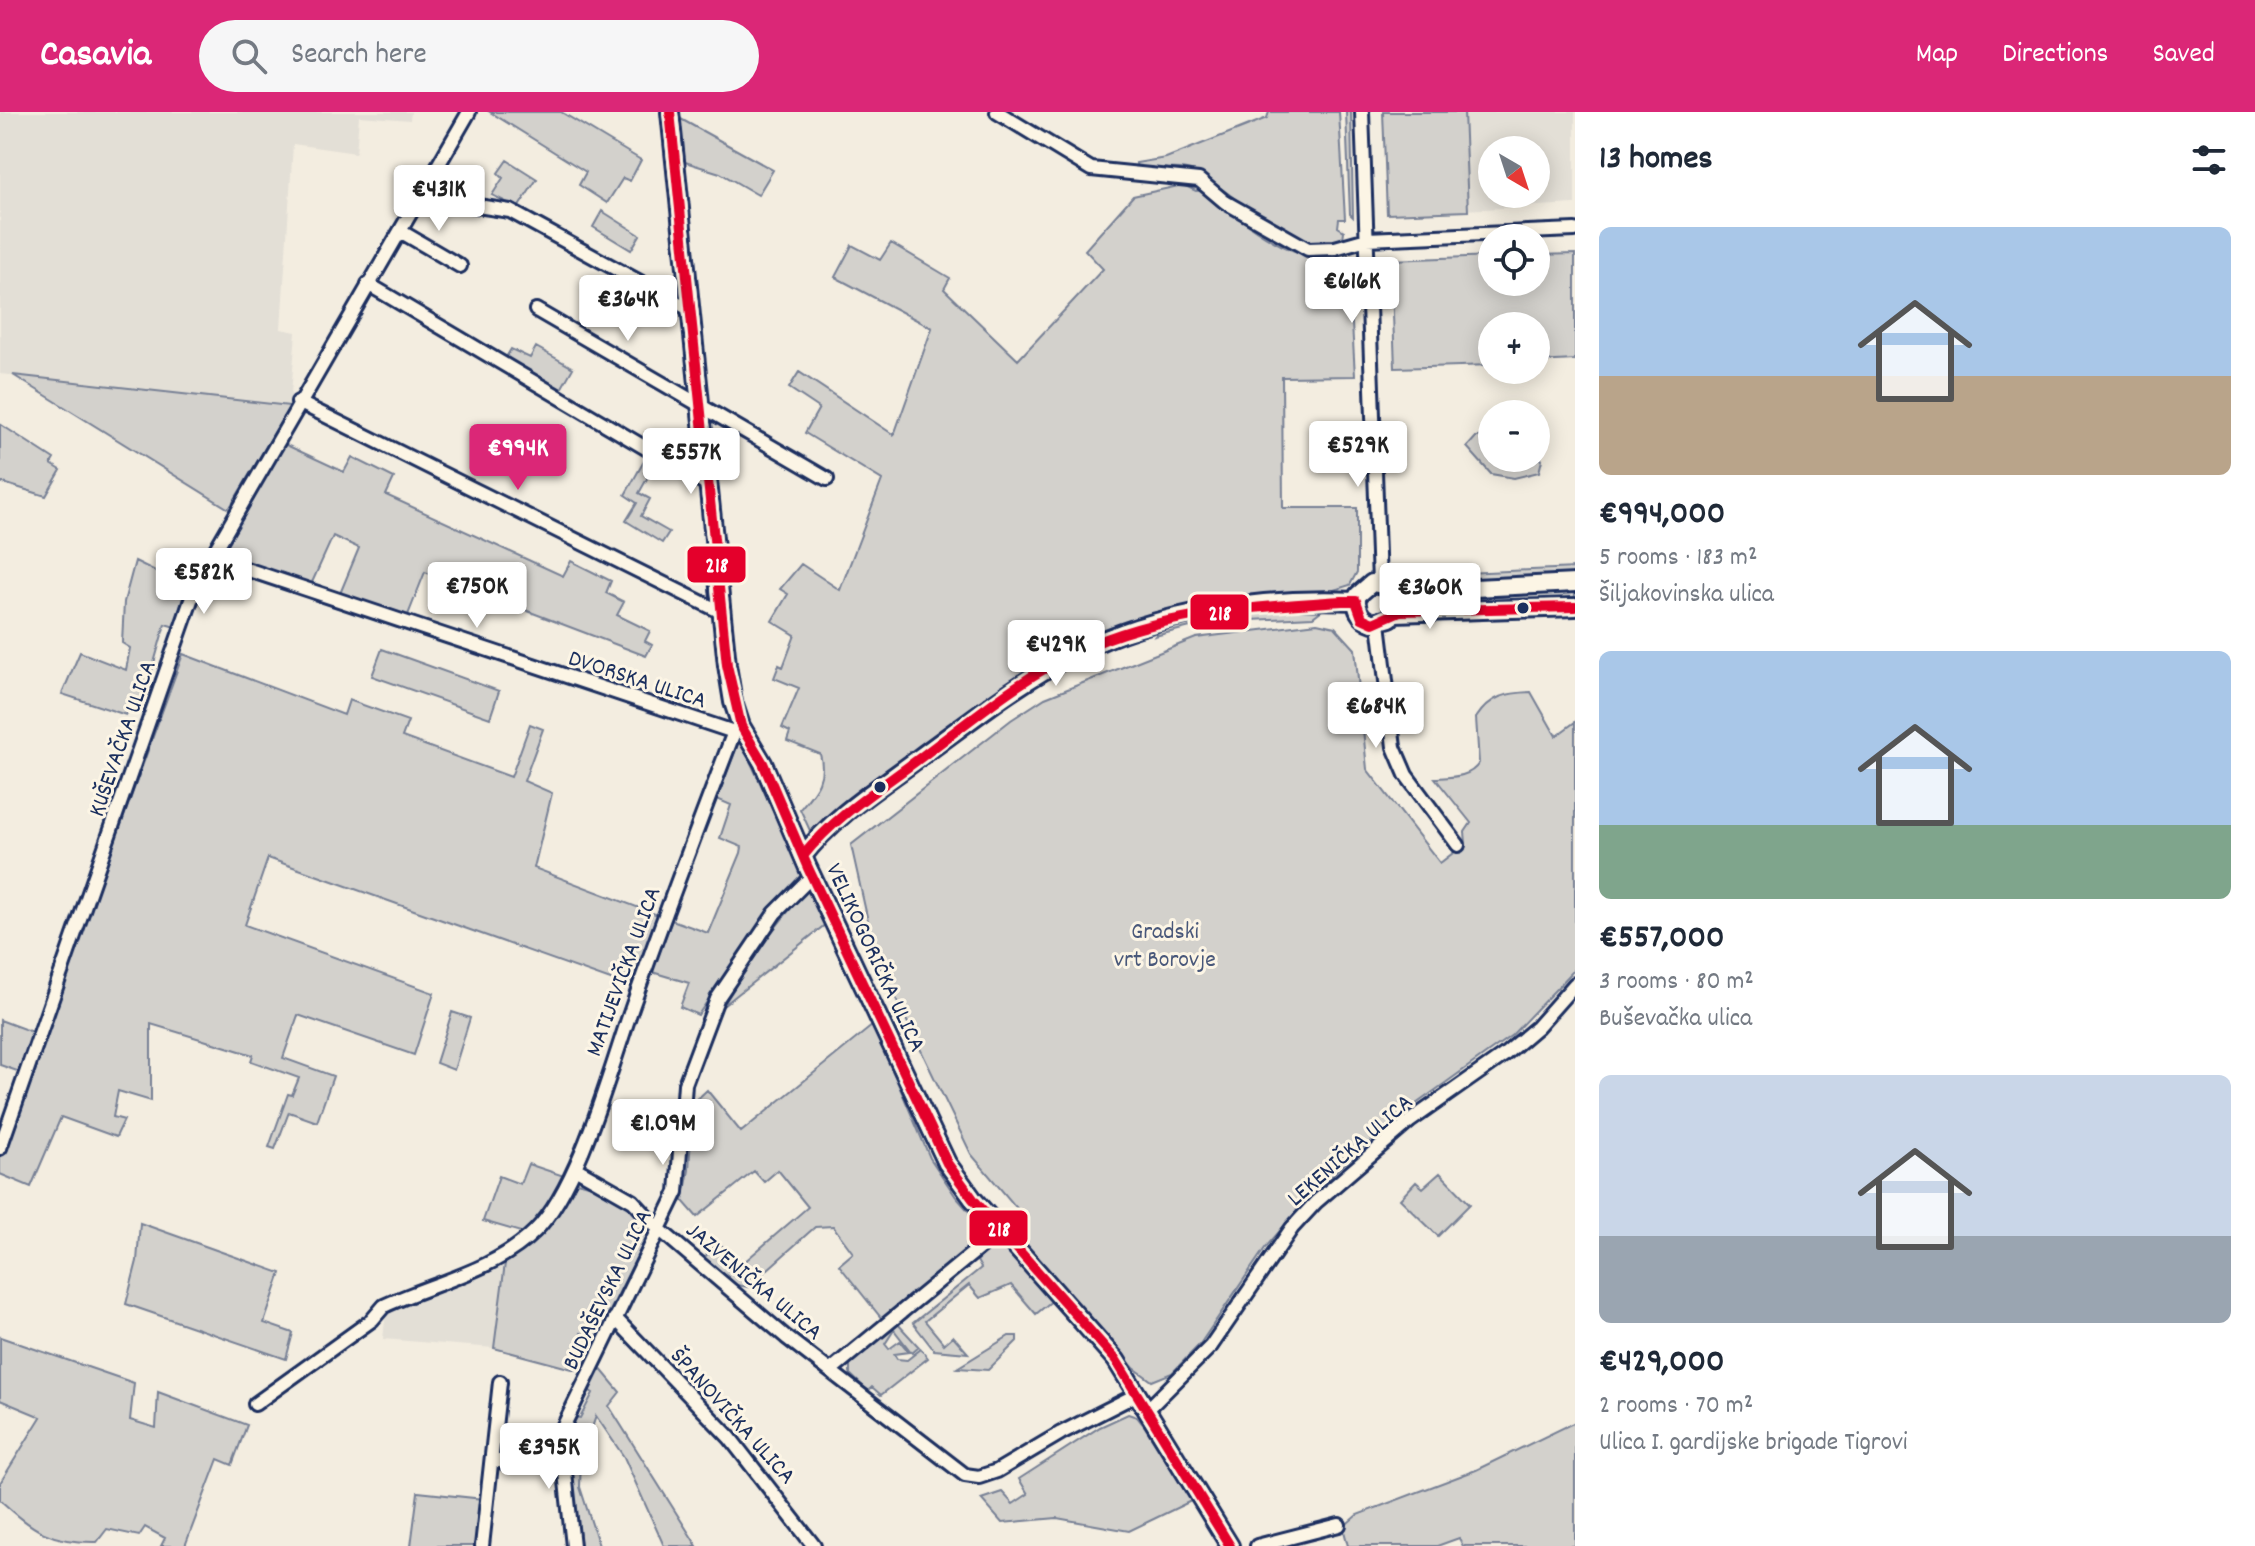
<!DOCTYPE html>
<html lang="en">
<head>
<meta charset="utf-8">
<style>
  body { margin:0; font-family:Dekko,sans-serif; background:#f6f6f7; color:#1f2937; height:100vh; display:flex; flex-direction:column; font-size:30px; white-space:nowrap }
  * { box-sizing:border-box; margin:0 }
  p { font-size:26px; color:#747a83 }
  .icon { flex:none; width:44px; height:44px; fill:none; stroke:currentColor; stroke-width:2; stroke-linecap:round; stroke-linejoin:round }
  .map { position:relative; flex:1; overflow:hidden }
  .details { display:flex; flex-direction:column; background:#fff; width:680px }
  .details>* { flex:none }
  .needle { width:52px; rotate:141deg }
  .fabs { position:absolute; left:1478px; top:24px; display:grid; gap:16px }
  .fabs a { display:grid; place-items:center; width:72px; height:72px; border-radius:50%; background:#fff; box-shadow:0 4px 20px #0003; font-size:40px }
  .price { position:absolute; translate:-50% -68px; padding:0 18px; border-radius:8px; background:#fff; color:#222; font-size:26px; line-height:52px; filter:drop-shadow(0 2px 4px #0008) }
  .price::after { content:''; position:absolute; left:50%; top:48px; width:24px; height:18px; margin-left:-12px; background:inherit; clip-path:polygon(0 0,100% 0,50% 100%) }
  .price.on { background:#db2777; color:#fff }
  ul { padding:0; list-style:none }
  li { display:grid; align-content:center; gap:16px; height:424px; padding:0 24px }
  li span { display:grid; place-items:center; height:248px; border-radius:12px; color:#555 }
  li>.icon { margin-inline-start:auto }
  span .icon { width:144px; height:144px; fill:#fffc; stroke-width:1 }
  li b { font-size:34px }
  h2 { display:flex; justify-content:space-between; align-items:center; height:96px; padding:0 24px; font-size:34px }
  header { display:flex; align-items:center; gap:48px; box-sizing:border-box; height:112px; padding:0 40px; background:#db2777; color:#fff }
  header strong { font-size:38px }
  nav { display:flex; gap:44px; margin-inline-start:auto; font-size:28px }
  .search { width:560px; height:72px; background:#f6f6f7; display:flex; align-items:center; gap:20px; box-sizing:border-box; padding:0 28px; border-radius:44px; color:#747a83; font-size:30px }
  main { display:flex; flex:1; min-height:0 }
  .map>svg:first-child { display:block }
  .built { fill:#e3dfd6; fill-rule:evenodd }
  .green { fill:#d3d1cc; stroke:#778095; stroke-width:2 }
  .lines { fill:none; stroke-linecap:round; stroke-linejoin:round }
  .street-casing { stroke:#1b2f5e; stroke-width:18 }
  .secondary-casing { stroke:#1b2f5e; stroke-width:22 }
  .street { stroke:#fcf5e5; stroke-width:12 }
  .secondary { stroke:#fcf5e5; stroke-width:16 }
  .bus-1-casing { stroke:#fcf5e5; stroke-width:16 }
  .bus-1 { stroke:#e4002b; stroke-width:10 }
  .bus-dot { fill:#1b2f5e; stroke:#fcf5e5; stroke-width:3 }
  .labels { text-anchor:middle; stroke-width:6; stroke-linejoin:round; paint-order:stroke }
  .street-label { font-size:24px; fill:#1b2f5e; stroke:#fcf5e5 }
  .park-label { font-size:24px; fill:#49587a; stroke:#fcf5e5 }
  .line-badge { stroke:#fcf5e5; stroke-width:3 }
  .badge-label { font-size:22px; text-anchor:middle; font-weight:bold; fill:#fff }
</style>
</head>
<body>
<header>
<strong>Casavia</strong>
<div class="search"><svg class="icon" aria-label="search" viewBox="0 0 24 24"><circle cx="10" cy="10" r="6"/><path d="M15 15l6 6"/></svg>Search here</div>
<nav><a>Map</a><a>Directions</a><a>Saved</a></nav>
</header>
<main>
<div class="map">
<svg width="1575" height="1434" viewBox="0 0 1575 1434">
  <rect width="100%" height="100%" fill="#f3ede0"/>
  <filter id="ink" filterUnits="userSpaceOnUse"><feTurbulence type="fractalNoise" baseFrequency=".0125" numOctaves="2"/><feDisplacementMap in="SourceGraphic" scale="16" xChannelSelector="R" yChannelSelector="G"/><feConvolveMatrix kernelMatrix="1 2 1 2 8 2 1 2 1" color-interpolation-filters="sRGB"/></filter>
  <g filter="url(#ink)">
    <path class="built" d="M0 0H411L410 8 359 4 356 41 293 32 281 217 296 220 290 294 0 262Z
      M1383 0H1575V92L1387 102ZM1492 38H1536V82H1492Z
      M528 1137 576 1258 494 1236 383 1227 386 1199 469 1169Z"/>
    <path class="green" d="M490 0H561L641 48 630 69 623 66 607 91 579 73 586 60Z
      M1269 0H1339L1345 107H1339L1338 115 1344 119 1343 127C1299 154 1230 74 1194 60 1178 54 1155 58 1137 58L1136 51 1166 46 1267 6Z
      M1346 0H1351L1353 105 1350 102Z
      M1383 0H1464L1468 99 1387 102Z
      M679 6 773 58 758 83 720 61 685 50Z
      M507 48 537 67 518 96 492 83 503 66 498 61Z
      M1183 73 1196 79 1205 78C1230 100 1277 139 1311 143 1323 145 1337 137 1348 141L1355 264 1282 265 1283 396H1357V460L1350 473 1318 483 1089 531 812 723 800 697C815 679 827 667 820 642L787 629 790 620 782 616 799 576 774 566 779 553 783 555 795 523 772 509 788 482 780 477 801 452 840 478 882 368 805 321 819 296 789 276 799 260 894 323 932 216 835 165 852 133 880 148 891 131 950 166 944 177 1018 248 1103 157 1085 138 1133 84Z
      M602 99 640 123 631 138 593 115Z
      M1575 142V248L1536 250V214H1492V253L1395 256 1391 148 1492 144V170H1536V143Z
      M536 235 573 256 560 279 505 247 511 237 530 246Z
      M13 263 290 294 229 397Z
      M0 312 54 347 51 352 61 358 46 384 0 370Z
      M1492 324V346H1536V338L1542 348 1539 360 1514 366 1491 362 1467 335 1476 325Z
      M282 331 344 360 352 345 394 366 386 383 563 464 571 449 611 469 606 481 624 490 617 503 650 519 645 529 652 533 646 544 425 460 406 508 339 484 359 436 333 424 310 475 225 444 222 438Z
      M648 342 658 347 639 381 650 387 641 404 669 420 662 431 626 409 637 391 625 383Z
      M135 449 186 474 175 515 165 512 143 590 133 588 126 603 62 582 80 540 126 558 130 536 122 531 124 490Z
      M1575 456V467L1412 473 1422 463Z
      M1575 479V487L1410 495V492Z
      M1307 497 1322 498 1313 505 1210 510 1155 524 1160 518 1211 506Z
      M1317 511 1335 515 1355 537 1367 657 1440 751 1466 731 1465 720 1471 711 1435 666C1451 665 1470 666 1479 651L1476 606C1491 583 1507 581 1531 580L1556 624 1575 610V857L1512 923 1398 1005 1315 1078 1265 1136 1200 1232 1172 1261 1152 1269 1134 1256 1009 1115 1011 1111 1026 1107 971 1042 876 845 851 733 1011 608 1045 586 1196 526Z
      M382 537 499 579 490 606 372 564Z
      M183 542 344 603 349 588 408 609 402 625 511 665 530 612 543 617 524 669 552 681 534 756 658 803 633 876 268 746 245 813 434 881 414 943 298 903 283 946 333 964 317 1010 289 1000 275 1037 269 1035 288 982 292 983 299 966 251 949 253 943 151 912V989L118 979 113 1005 124 1008 116 1025 61 1005 31 1075 0 1062V1045Z
      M740 627 802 762 770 796 698 903 680 895 689 871 652 860 672 808 708 821 741 741 742 735 720 726 731 693 717 687Z
      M807 776 826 812 723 894 758 837Z
      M452 900 470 906 454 958 436 951Z
      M0 908 35 921 20 960 0 953Z
      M873 913 930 1046 956 1085 987 1120 882 1207 839 1153 853 1141 833 1114 815 1115 748 1175 736 1173 704 1146 717 1130 743 1151 808 1095 778 1058 764 1070 754 1059 697 1105 683 1089 689 1058 693 991 707 978 741 1020Z
      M528 1052 564 1064 543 1104 524 1121 483 1109 499 1064 520 1072Z
      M1440 1061 1470 1092 1438 1124 1400 1087 1416 1070 1423 1076Z
      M577 1070C605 1076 638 1092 649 1120L597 1225 581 1221 576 1258 494 1236 505 1151C538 1131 558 1103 577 1070Z
      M140 1111 281 1161 264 1211 293 1221 286 1247 126 1192 137 1149Z
      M998 1128 1053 1188 1036 1202 1011 1173 980 1186 969 1173 925 1209 944 1232 953 1224 968 1241 934 1238 913 1211 981 1156 977 1149Z
      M897 1211 919 1235 912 1241 894 1218 885 1232 889 1237 900 1229 909 1240 894 1242 897 1247 907 1248 921 1237 928 1246 881 1283 872 1275 868 1279 850 1262V1248Z
      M1009 1224H1017V1229L988 1258 957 1256Z
      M0 1225 134 1271 130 1308 156 1316 158 1280 247 1313 232 1353 218 1347 185 1434H161L165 1426 145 1415 139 1424 107 1417 97 1430C50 1431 33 1418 0 1388V1371L41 1305 0 1288Z
      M599 1255 620 1280 609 1294 697 1434H664L624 1345 596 1304 581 1348 580 1375 599 1434H581L566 1326 574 1305 580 1306 593 1281 587 1277Z
      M1128 1302 1137 1305 1145 1315 1191 1389 1129 1419 1057 1406 1002 1411 981 1387 1002 1380 1013 1392 1028 1382 1019 1367 1100 1315Z
      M1575 1310V1434H1463L1459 1426 1437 1434H1348L1343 1415 1357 1403 1476 1358Z
      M418 1380 483 1387 477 1434H411Z"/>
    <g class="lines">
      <defs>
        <path id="street" d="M997 0 1091 57 1199 68 1225 90 1308 137 1335 136 1367 127 1575 118
          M1362 0 1379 470
          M419 85 510 99 691 198
          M400 119 460 154
          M368 172 710 374
          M536 198 827 367
          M298 290 723 501
          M210 445 734 620
          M1379 511 1394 635 1406 663 1458 733
          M0 1036 198 468 469 0
          M575 1056 633 1089 659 1117 786 1225 965 1363 979 1365 997 1359 1061 1321 1138 1282
          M615 1206 730 1326 814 1434
          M831 1258 1001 1118
          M255 1292 372 1208 384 1194C433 1171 495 1159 535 1119 581 1074 612 950 635 887 666 798 700 709 734 620L741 614
          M1148 1297 1211 1234 1292 1116 1316 1090 1410 1009 1504 943 1537 915 1575 872
          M561 1323 573 1434
          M492 1348C519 1351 537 1362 553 1336L677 1080 685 972 717 887 775 801 812 764
          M482 1434 500 1270
          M1257 1434 1339 1413"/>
        <path id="secondary" d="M670 0 727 553 733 590 741 614 763 651 808 756 947 1051 973 1087 1116 1248 1230 1434
          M1390 476 1397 488 1390 506 1373 511C1360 507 1354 496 1358 483L1372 471 1414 479 1575 471
          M1394 501 1575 495
          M803 744C833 704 879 676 919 646 970 609 1020 569 1076 541 1157 499 1265 485 1356 489"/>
      </defs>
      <use href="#street" class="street-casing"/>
      <use href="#secondary" class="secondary-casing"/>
      <use href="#street" class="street"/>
      <use href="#secondary" class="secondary"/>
      <defs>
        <path id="bus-1" d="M670 0 727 553 741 614 763 651 808 756 947 1051 973 1087 1116 1248 1230 1434
          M803 744C837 702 882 675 924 643 974 606 1023 564 1080 538 1162 500 1253 495 1342 489H1356L1362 506 1373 511 1400 499 1575 495"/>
      </defs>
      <use href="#bus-1" class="bus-1-casing"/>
      <use href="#bus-1" class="bus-1"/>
    </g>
  </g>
  <g class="bus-dot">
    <circle cx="1523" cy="496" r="7"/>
    <circle cx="880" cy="675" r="7"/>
  </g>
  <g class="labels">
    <g class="street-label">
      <text transform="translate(638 566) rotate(18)" y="8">DVORSKA ULICA</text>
      <text transform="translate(121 626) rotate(-71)" y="8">KUŠEVAČKA ULICA</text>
      <text transform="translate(877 845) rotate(65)" y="8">VELIKOGORIČKA ULICA</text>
      <text transform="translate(622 859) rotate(-70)" y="8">MATIJEVIČKA ULICA</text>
      <text transform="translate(1349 1037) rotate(-41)" y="8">LEKENIČKA ULICA</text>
      <text transform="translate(755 1168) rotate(40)" y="8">JAZVENIČKA ULICA</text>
      <text transform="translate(606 1177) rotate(-64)" y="8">BUDAŠEVSKA ULICA</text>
      <text transform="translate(734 1303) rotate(48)" y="8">ŠPANOVIČKA ULICA</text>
    </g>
    <g class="park-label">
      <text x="1165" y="826">Gradski<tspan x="1165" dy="28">vrt Borovje</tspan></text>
    </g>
  </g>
  <g class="line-badge">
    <rect x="686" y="433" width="61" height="39" rx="8" fill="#e4002b"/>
    <rect x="1189" y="481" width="61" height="38" rx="8" fill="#e4002b"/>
    <rect x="968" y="1097" width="61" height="38" rx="8" fill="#e4002b"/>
  </g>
  <g class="badge-label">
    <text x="717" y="460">218</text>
    <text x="1220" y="508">218</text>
    <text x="999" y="1124">218</text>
  </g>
</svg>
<div class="fabs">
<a><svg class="needle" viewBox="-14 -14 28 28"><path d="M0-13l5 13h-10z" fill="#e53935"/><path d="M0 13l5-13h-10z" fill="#747a83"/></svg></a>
<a><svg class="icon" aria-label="locate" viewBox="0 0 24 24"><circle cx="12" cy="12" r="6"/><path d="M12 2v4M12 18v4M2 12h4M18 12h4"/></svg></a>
<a>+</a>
<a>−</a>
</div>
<b class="price" style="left:439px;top:121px">€431K</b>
<b class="price" style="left:1352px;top:213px">€616K</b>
<b class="price" style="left:628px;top:231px">€364K</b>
<b class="price" style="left:1358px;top:377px">€529K</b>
<b class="price on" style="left:518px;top:380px">€994K</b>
<b class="price" style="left:691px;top:384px">€557K</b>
<b class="price" style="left:204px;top:504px">€582K</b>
<b class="price" style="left:477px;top:518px">€750K</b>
<b class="price" style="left:1430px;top:519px">€360K</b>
<b class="price" style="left:1056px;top:576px">€429K</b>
<b class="price" style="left:1376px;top:638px">€684K</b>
<b class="price" style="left:663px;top:1055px">€1.09M</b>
<b class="price" style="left:549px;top:1379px">€395K</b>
</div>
<section class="details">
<h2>13 homes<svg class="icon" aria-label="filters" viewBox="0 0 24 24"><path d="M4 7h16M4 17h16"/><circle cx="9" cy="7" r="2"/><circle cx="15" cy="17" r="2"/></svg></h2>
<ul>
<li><span style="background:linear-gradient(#a9c7e8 60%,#b9a48a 0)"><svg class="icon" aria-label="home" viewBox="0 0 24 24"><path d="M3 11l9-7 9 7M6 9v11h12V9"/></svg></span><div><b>€994,000</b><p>5 rooms · 183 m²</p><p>Šiljakovinska ulica</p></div></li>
<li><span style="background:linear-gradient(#a9c7e8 70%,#7fa58c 0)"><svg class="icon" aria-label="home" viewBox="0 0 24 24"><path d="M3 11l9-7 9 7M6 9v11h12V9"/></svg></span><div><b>€557,000</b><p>3 rooms · 80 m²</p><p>Buševačka ulica</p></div></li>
<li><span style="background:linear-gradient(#c9d6e8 65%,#9aa5b1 0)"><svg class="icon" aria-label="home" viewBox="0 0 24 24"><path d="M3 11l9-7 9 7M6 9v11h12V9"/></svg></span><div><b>€429,000</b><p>2 rooms · 70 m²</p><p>Ulica I. gardijske brigade Tigrovi</p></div></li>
</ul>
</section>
</main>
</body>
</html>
